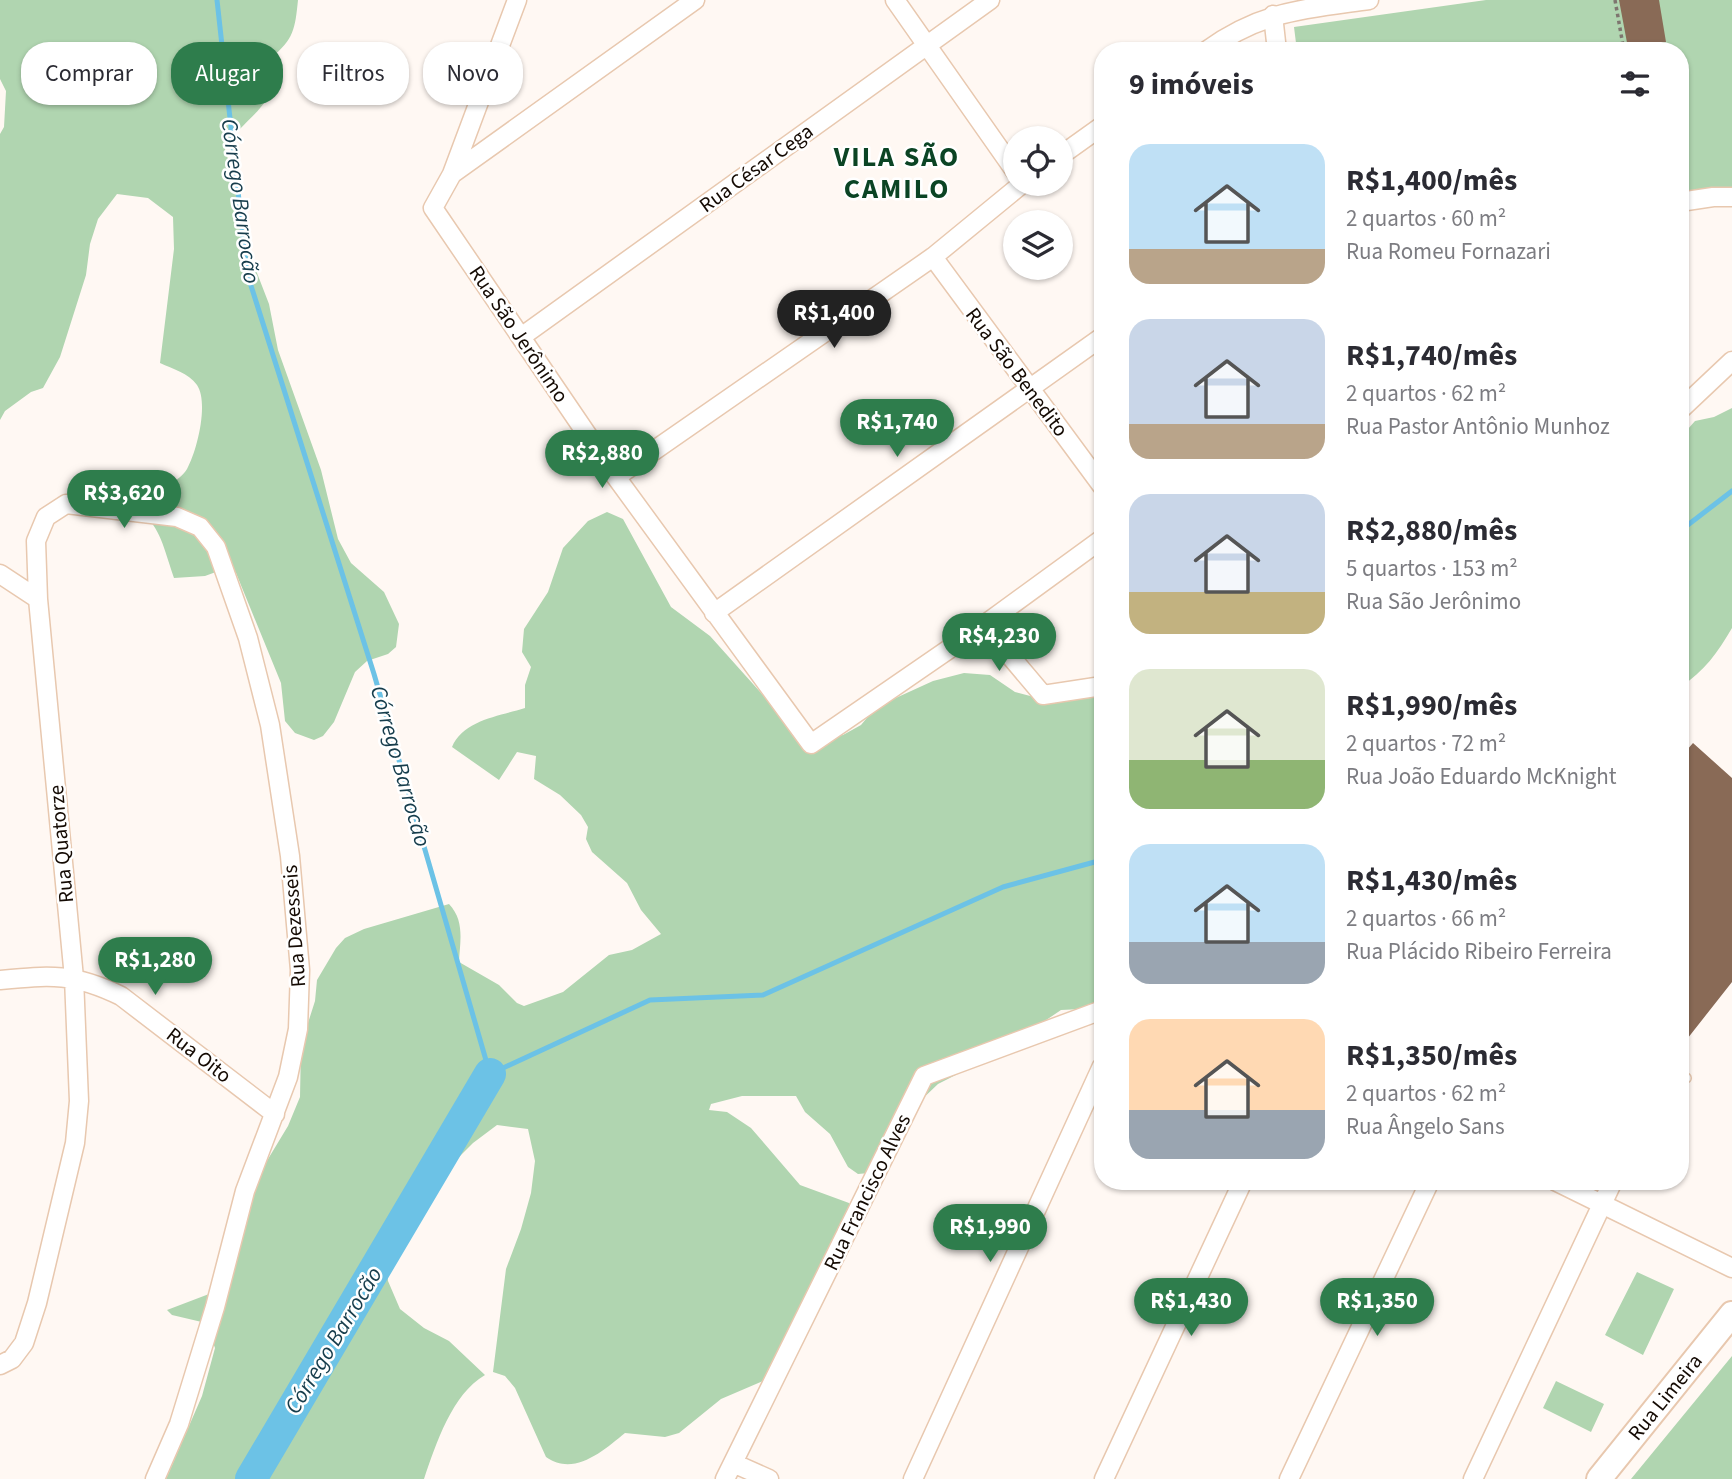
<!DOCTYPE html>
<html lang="pt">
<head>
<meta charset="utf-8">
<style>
  body { margin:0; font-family:"Source Sans 3",sans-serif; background:#f2f2f3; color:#2b2b33; height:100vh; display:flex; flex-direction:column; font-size:26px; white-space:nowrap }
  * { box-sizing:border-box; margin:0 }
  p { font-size:23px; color:#7c7c81 }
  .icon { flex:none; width:38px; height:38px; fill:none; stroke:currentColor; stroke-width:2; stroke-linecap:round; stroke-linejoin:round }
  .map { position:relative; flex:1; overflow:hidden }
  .panel { position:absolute; left:1094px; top:42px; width:595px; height:1148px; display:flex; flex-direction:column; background:#fff; border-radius:28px; box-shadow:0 2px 5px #0004 }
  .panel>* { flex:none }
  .hud { position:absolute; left:21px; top:42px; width:665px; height:63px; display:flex; gap:14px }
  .fabs { position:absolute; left:1003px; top:126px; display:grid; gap:14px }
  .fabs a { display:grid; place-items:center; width:70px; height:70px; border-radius:50%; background:#fff; box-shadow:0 2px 5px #0004; font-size:35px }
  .price { position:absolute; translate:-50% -60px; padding:0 16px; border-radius:24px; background:#2e7d4c; color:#fff; font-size:23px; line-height:46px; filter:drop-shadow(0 2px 4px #0008) }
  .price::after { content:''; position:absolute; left:50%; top:42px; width:21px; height:16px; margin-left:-10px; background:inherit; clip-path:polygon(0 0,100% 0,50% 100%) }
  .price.current { background:#222; color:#fff }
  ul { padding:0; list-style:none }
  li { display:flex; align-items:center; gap:21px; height:175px; padding:0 35px }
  li span { display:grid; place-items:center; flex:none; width:196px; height:140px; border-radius:21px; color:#555 }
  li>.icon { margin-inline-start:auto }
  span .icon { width:84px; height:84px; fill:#fffc; stroke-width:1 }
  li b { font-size:30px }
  h2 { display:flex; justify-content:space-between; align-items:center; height:84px; padding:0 35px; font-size:30px }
  .pill { padding:0 24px; border-radius:28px; background:#fff; box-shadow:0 2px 5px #0004; font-size:24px; line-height:63px }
  .pill.current { background:#2e7d4c; color:#fff }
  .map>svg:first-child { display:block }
  .green { fill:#b0d5b0 }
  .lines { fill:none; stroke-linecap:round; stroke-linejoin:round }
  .stream { stroke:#6cc2e6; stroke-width:5 }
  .river { stroke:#6cc2e6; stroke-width:32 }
  .building { fill:#896a56 }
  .service-casing { stroke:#e8c8af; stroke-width:12 }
  .minor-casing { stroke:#e8c8af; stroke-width:21 }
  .secondary-casing { stroke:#e8c8af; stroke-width:28 }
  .path { stroke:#7e756f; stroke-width:3.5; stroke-dasharray:3.5 3.5; stroke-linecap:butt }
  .service { stroke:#fff; stroke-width:9 }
  .minor { stroke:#fff; stroke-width:18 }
  .secondary { stroke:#fff; stroke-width:24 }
  .labels { text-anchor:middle; stroke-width:5; stroke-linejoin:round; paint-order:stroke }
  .street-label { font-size:21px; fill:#140a03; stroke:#fff }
  .water-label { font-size:23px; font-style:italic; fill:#163d4c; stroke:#fff }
  .district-label { font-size:28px; font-weight:bold; letter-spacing:2px; fill:#0b4424; stroke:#fff }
</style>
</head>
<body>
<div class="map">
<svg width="1732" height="1479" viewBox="0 0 1732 1479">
  <rect width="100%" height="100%" fill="#fff8f3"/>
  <path class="green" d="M0 0H298C295 29 294 39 271 58 271 65 274 74 273 81 270 110 237 124 225 149L232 173 238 182 236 195 245 211 252 260 269 304 278 350 321 470 338 539 351 563 384 592 399 624 396 647 388 654 367 661 355 672 334 722 323 736 314 740 295 733 285 721 281 683 236 573 224 569 205 576 174 578C158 530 160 521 114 494 130 480 155 494 171 484 177 480 184 474 187 469 197 451 209 403 197 385 188 373 173 369 160 363L174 249 173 217 148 198 117 194 98 219 90 244 86 275 60 357 43 388 31 392 5 411 0 420V134L4 127 6 91 0 79Z
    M1486 0H1732V193L1680 198V51H1297L1294 27Z
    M1732 408V628C1718 652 1704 672 1680 687V438L1695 421 1714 417Z
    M607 512 623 519 671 607 710 636 787 722 819 738 843 735 861 725 876 707 933 681 964 673 990 675 1015 692 1034 697 1102 698V1008L1061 1010 993 1056 938 1084 916 1105 869 1173 858 1174 848 1167 830 1134 805 1112 796 1096H742L711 1104 709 1110 727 1112 751 1128 800 1185 849 1203 859 1217 801 1343 763 1381 721 1399 679 1433 665 1437 625 1433C603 1451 574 1477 546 1457L515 1388 505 1376 493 1372 506 1269 521 1229 531 1193 535 1161 528 1129 497 1125 473 1143 449 1167 402 1203 384 1228 388 1281 400 1309 424 1328 449 1341 485 1375C452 1394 436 1444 424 1479H166L202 1396 215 1348 206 1323 172 1315 167 1310 209 1294 226 1272 265 1164 288 1126 300 1097 301 1045 315 1001 317 980 336 948 345 938 364 929 449 904C465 921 460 941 459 962L499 985 517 1003 524 1006 563 992 609 955 632 950 661 934 641 910 627 883 592 852 586 839 588 827 581 815 560 795 534 779 536 756 517 752 499 780 452 747C463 720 500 716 525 708V685L531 667 522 652 524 629 548 592 563 548 588 521Z
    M1637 1272 1674 1289 1643 1355 1605 1335Z
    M1732 1356V1479H1631Z
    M1556 1381 1604 1404 1591 1432 1543 1408Z"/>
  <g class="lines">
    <path class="stream" d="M217 0 247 273 374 674 490 1074 650 1000 763 995 1003 887 1102 860
      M1680 531 1732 491"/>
    <path class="river" d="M251 1479 490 1074"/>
  </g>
  <path class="building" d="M1619 0H1659L1666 42 1628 48Z
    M1693 743 1732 778V982L1680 1048V758Z"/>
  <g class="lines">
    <defs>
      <path id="service" d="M1680 1081 1686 1078"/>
      <path id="minor" d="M517 0 452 174 433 208 616 477 811 744 984 625 1102 539
        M895 0 1015 171
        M1273 15 1277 51
        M1206 51C1261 11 1304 9 1369 0
        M1060 156 1102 126
        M452 174 695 0
        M1680 202 1713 197H1732
        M933 257 1102 486
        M521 337 990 0
        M1680 410 1732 361
        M616 477 933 257 1022 184
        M0 574 38 599
        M714 613 1102 337
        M984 625 1043 695 1102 686
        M0 980C51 975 74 973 121 996L275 1114
        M1555 1181 1732 1268
        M0 1365 12 1359 24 1343 37 1303 75 1143 79 1101 74 978 38 599 36 541 46 517 66 504 177 517 200 527 216 547 248 638 270 725 290 856 300 970 298 1029 288 1077 245 1191 215 1307 179 1424 155 1479
        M733 1463 769 1479
        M725 1479 924 1076 1102 1010
        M913 1479 1102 1066
        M1104 1479 1243 1181
        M1289 1479 1430 1181
        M1473 1479 1613 1181"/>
      <path id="secondary" d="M1599 1479 1732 1314"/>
    </defs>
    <use href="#service" class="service-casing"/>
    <use href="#minor" class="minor-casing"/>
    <use href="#secondary" class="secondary-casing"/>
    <path class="path" d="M1615 0 1624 51"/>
    <use href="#service" class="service"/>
    <use href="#minor" class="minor"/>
    <use href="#secondary" class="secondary"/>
  </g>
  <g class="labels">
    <g class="street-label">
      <text transform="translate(756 168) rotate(-36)" y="7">Rua César Cega</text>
      <text transform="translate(519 334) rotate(56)" y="7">Rua São Jerônimo</text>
      <text transform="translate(1017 372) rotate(53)" y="7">Rua São Benedito</text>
      <text transform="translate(61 844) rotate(-95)" y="7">Rua Quatorze</text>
      <text transform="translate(294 926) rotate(-94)" y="7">Rua Dezesseis</text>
      <text transform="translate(199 1055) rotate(38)" y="7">Rua Oito</text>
      <text transform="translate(867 1192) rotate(-64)" y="7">Rua Francisco Alves</text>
      <text transform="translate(1665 1397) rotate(-51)" y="7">Rua Limeira</text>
    </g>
    <g class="water-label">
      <text transform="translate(241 201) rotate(82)" y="8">Córrego Barrocão</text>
      <text transform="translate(401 766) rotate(74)" y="8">Córrego Barrocão</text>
      <text transform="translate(333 1340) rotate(-59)" y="8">Córrego Barrocão</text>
    </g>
    <g class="district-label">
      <text x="897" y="166">VILA SÃO<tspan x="897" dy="32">CAMILO</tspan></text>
    </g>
  </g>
</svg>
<div class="fabs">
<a><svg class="icon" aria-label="locate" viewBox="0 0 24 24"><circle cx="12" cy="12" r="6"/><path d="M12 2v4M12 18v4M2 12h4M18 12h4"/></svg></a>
<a><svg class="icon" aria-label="layers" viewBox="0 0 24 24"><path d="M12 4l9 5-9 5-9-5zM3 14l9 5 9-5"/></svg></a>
</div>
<b class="price current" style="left:834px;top:350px">R$1,400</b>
<b class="price" style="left:897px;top:459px">R$1,740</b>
<b class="price" style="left:602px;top:490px">R$2,880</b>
<b class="price" style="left:124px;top:530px">R$3,620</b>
<b class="price" style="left:999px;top:673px">R$4,230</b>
<b class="price" style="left:155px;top:997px">R$1,280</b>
<b class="price" style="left:990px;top:1264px">R$1,990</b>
<b class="price" style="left:1191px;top:1338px">R$1,430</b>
<b class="price" style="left:1377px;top:1338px">R$1,350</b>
<div class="hud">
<a class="pill">Comprar</a>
<a class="pill current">Alugar</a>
<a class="pill">Filtros</a>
<a class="pill">Novo</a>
</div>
<section class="panel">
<h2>9 imóveis<svg class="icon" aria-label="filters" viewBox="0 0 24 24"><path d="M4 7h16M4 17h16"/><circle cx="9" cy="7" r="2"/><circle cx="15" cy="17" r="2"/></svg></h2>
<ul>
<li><span style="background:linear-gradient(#bfe0f5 75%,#b9a48a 0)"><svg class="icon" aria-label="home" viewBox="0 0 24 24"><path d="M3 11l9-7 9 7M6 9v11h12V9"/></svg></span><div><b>R$1,400/mês</b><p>2 quartos · 60 m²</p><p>Rua Romeu Fornazari</p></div></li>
<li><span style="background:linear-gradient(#c9d6e8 75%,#b9a48a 0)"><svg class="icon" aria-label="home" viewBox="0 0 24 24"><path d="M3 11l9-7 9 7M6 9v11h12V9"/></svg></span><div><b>R$1,740/mês</b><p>2 quartos · 62 m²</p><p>Rua Pastor Antônio Munhoz</p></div></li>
<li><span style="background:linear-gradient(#c9d6e8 70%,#c2b280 0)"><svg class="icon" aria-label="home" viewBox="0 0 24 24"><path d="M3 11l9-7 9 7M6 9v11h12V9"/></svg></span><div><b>R$2,880/mês</b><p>5 quartos · 153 m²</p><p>Rua São Jerônimo</p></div></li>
<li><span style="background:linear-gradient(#dfe7d0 65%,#8fb573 0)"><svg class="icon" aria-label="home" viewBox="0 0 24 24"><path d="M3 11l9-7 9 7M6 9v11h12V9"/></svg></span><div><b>R$1,990/mês</b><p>2 quartos · 72 m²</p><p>Rua João Eduardo McKnight</p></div></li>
<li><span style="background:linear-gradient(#bfe0f5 70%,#9aa5b1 0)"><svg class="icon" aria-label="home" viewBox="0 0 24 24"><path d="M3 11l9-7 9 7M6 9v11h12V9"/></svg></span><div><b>R$1,430/mês</b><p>2 quartos · 66 m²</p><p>Rua Plácido Ribeiro Ferreira</p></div></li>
<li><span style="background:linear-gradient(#ffd9b3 65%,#9aa5b1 0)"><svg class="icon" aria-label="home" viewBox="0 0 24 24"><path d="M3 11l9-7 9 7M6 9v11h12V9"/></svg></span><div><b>R$1,350/mês</b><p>2 quartos · 62 m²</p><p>Rua Ângelo Sans</p></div></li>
</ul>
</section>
</div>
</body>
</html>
